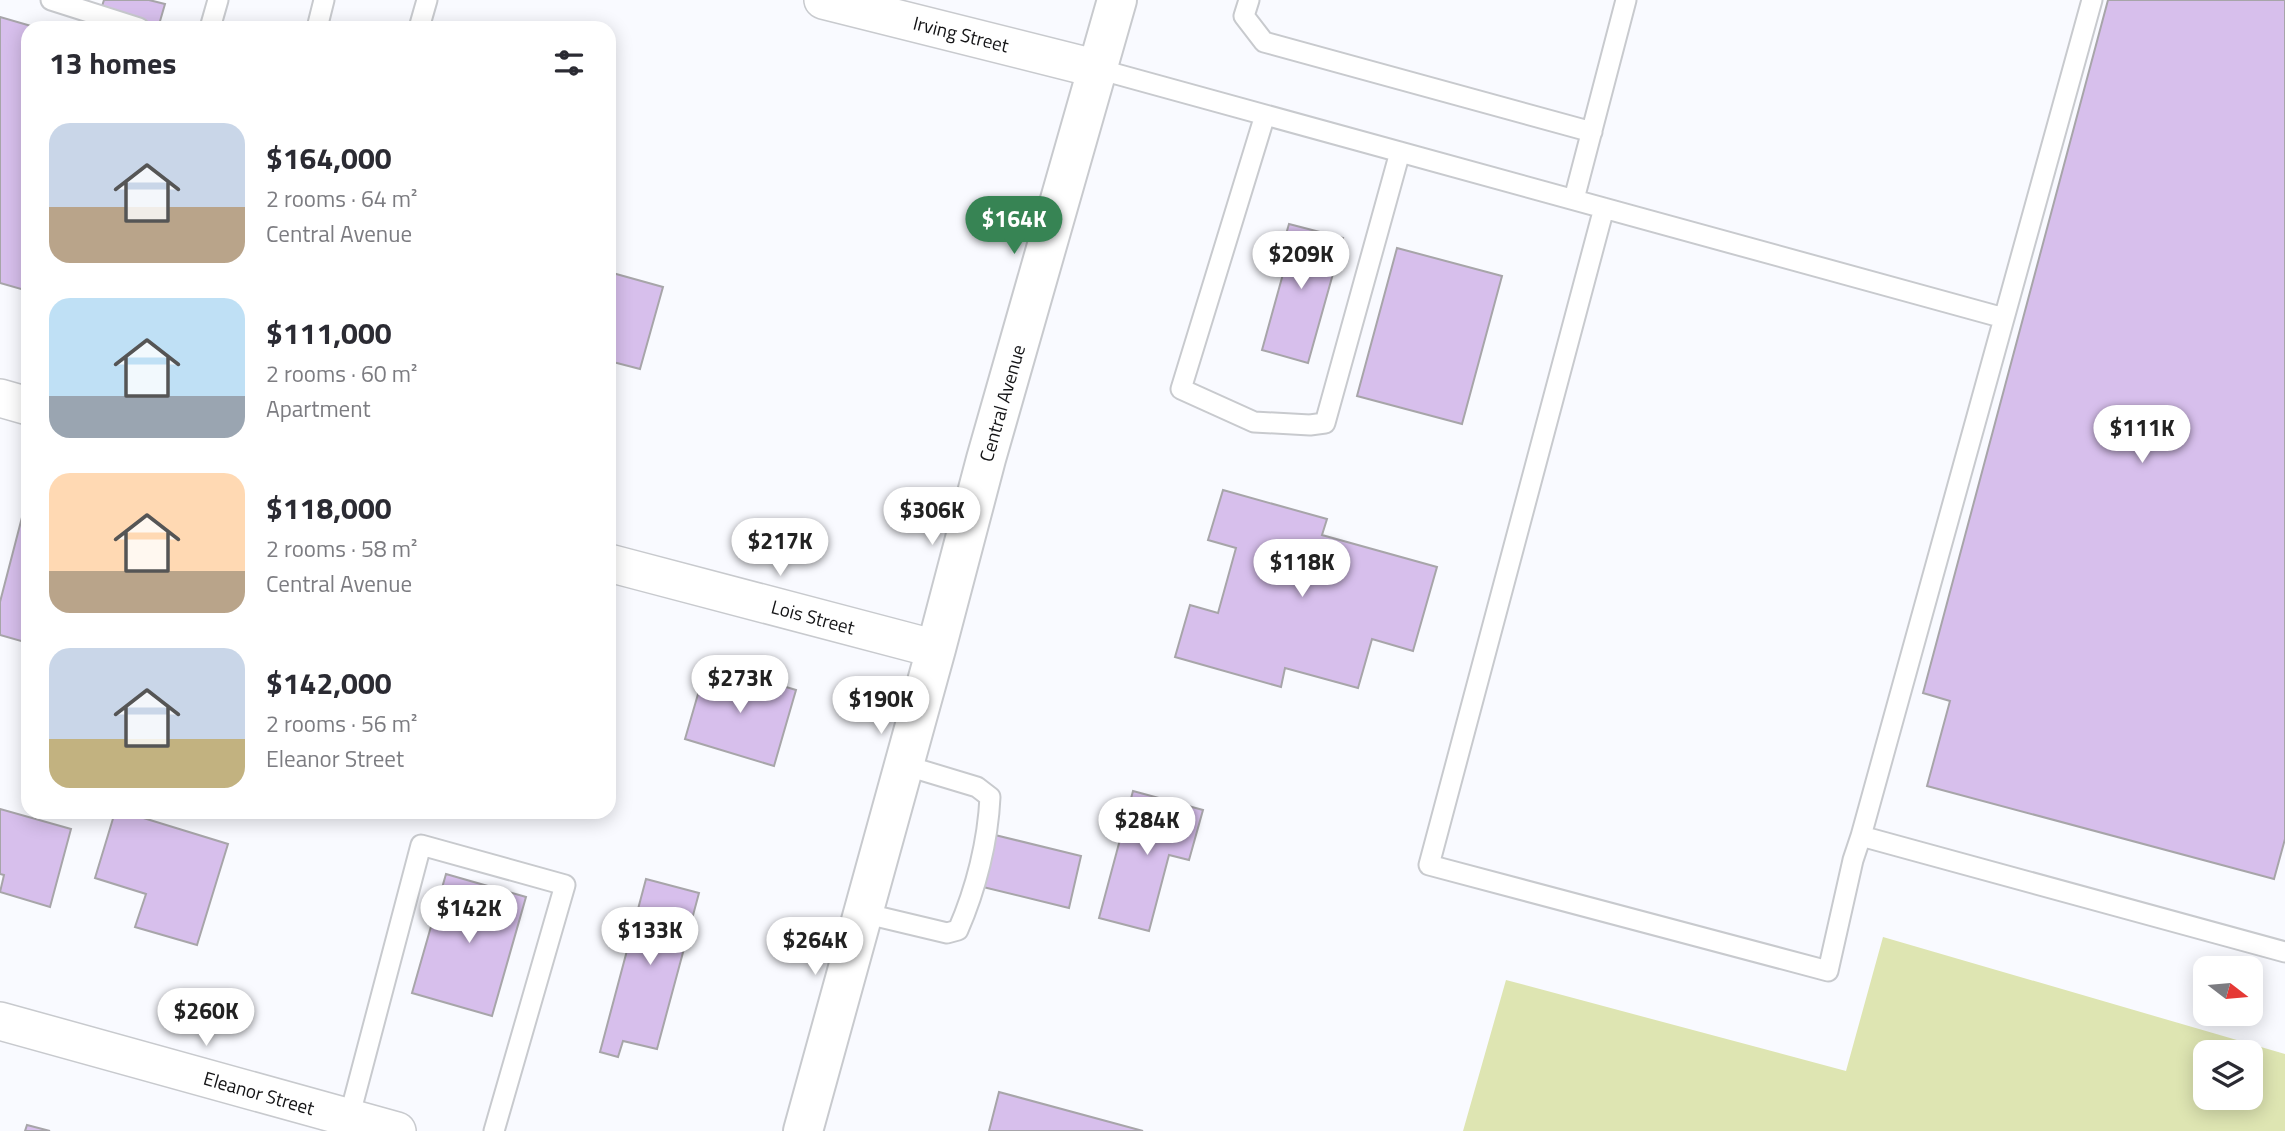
<!DOCTYPE html>
<html lang="en">
<head>
<meta charset="utf-8">
<style>
  body { margin:0; font-family:"Titillium Web",sans-serif; background:#f2f2f3; color:#2b2b33; height:100vh; display:flex; flex-direction:column; font-size:26px; white-space:nowrap }
  * { box-sizing:border-box; margin:0 }
  p { font-size:23px; color:#7c7c81 }
  .icon { flex:none; width:38px; height:38px; fill:none; stroke:currentColor; stroke-width:2; stroke-linecap:round; stroke-linejoin:round }
  .map { position:relative; flex:1; overflow:hidden }
  .details { position:absolute; left:21px; top:21px; width:595px; height:798px; display:flex; flex-direction:column; background:#fff; border-radius:21px; box-shadow:0 4px 18px #0003 }
  .details>* { flex:none }
  .needle { width:46px; rotate:106deg }
  .controls { position:absolute; left:2193px; top:956px; display:grid; gap:14px }
  .controls a { display:grid; place-items:center; width:70px; height:70px; border-radius:14px; background:#fff; box-shadow:0 4px 18px #0003; font-size:35px }
  .price { position:absolute; translate:-50% -60px; padding:0 16px; border-radius:24px; background:#fff; color:#222; font-size:23px; line-height:46px; filter:drop-shadow(0 2px 4px #0008) }
  .price::after { content:''; position:absolute; left:50%; top:42px; width:21px; height:16px; margin-left:-10px; background:inherit; clip-path:polygon(0 0,100% 0,50% 100%) }
  .price.active { background:#378454; color:#fff }
  ul { padding:0; list-style:none }
  li { display:flex; align-items:center; gap:21px; height:175px; padding:0 28px }
  li span { display:grid; place-items:center; flex:none; width:196px; height:140px; border-radius:21px; color:#555 }
  li>.icon { margin-inline-start:auto }
  span .icon { width:84px; height:84px; fill:#fffc; stroke-width:1 }
  li b { font-size:30px }
  h2 { display:flex; justify-content:space-between; align-items:center; height:84px; padding:0 28px; font-size:30px }
  .map>svg:first-child { display:block }
  .green { fill:#dee5b2; fill-rule:evenodd }
  .building { fill:#d7bfec; stroke:#a7a5a9; stroke-width:2 }
  .lines { fill:none; stroke-linecap:round; stroke-linejoin:round }
  .service-casing { stroke:#c8cace; stroke-width:23 }
  .minor-casing { stroke:#c8cace; stroke-width:40 }
  .secondary-casing { stroke:#c8cace; stroke-width:42 }
  .service { stroke:#fff; stroke-width:19 }
  .minor { stroke:#fff; stroke-width:37 }
  .secondary { stroke:#fff; stroke-width:38 }
  .labels { text-anchor:middle; stroke-width:5; stroke-linejoin:round; paint-order:stroke }
  .street-label { font-size:19px; fill:#141416; stroke:#fff }
</style>
</head>
<body>
<div class="map">
<svg width="2285" height="1131" viewBox="0 0 2285 1131">
  <rect width="100%" height="100%" fill="#f9faff"/>
  <path class="green" d="M1883 937 2285 1054V1131H1463L1506 980 1846 1071ZM2205 1052H2250V1097H2205Z"/>
  <path class="building" d="M104 0H149L165 4 158 28H95Z
    M2108 0H2285V839L2274 879 1927 786 1950 701 1923 693Z
    M0 17 38 28H28V291L0 283Z
    M1289 224 1343 238 1308 363 1262 350 1283 274 1275 272Z
    M1397 248 1502 276 1462 424 1357 396Z
    M609 272 663 287 640 369 609 361Z
    M1223 490 1327 519 1322 535 1437 567 1413 651 1372 639 1358 688 1285 668 1281 687 1175 657 1190 605 1218 613 1236 548 1208 540Z
    M27 498H28V643L0 635V602Z
    M707 663 796 690 774 766 685 739Z
    M1133 791 1203 810 1189 860 1169 855 1149 931 1099 918Z
    M0 809 71 829 50 907 0 892 4 875 0 874Z
    M115 812H124L228 844 197 945 135 927 146 894 95 878Z
    M995 835 1081 856 1069 908 983 887Z
    M446 874 526 897 492 1016 412 993Z
    M646 879 699 893 657 1049 623 1041 618 1057 600 1052Z
    M999 1092 1143 1131H989Z
    M27 1125 50 1131H25Z"/>
  <g class="lines">
    <defs>
      <path id="service" d="M51 0 139 28
        M1249 0 1244 16 1264 42 1592 132
        M210 28 218 0
        M317 28 324 0
        M419 28 427 0
        M1098 69 2004 318
        M1265 115 1181 389 1254 422 1310 425 1325 423 1400 152
        M1574 199 1626 0
        M1604 208 1429 865 1828 971 1853 860 1861 836 2285 952
        M1861 836 2092 0
        M863 913 947 933 958 930C976 889 988 841 990 797L977 787 904 765
        M349 1118 421 845 565 885 494 1131"/>
      <path id="minor" d="M823 0 1098 69
        M0 398 28 406
        M609 563 936 649
        M0 1021 397 1131"/>
      <path id="secondary" d="M803 1131 936 649 986 459 1117 0"/>
    </defs>
    <use href="#service" class="service-casing"/>
    <use href="#minor" class="minor-casing"/>
    <use href="#secondary" class="secondary-casing"/>
    <use href="#service" class="service"/>
    <use href="#minor" class="minor"/>
    <use href="#secondary" class="secondary"/>
  </g>
  <g class="labels">
    <g class="street-label">
      <text transform="translate(961 34) rotate(14)" y="7">Irving Street</text>
      <text transform="translate(1002 403) rotate(-74)" y="7">Central Avenue</text>
      <text transform="translate(813 617) rotate(15)" y="7">Lois Street</text>
      <text transform="translate(259 1093) rotate(16)" y="7">Eleanor Street</text>
    </g>
  </g>
</svg>
<div class="controls">
<a><svg class="needle" viewBox="-14 -14 28 28"><path d="M0-13l5 13h-10z" fill="#e53935"/><path d="M0 13l5-13h-10z" fill="#7c7c81"/></svg></a>
<a><svg class="icon" aria-label="layers" viewBox="0 0 24 24"><path d="M12 4l9 5-9 5-9-5zM3 14l9 5 9-5"/></svg></a>
</div>
<b class="price active" style="left:1014px;top:256px">$164K</b>
<b class="price" style="left:1301px;top:291px">$209K</b>
<b class="price" style="left:2142px;top:465px">$111K</b>
<b class="price" style="left:932px;top:547px">$306K</b>
<b class="price" style="left:780px;top:578px">$217K</b>
<b class="price" style="left:1302px;top:599px">$118K</b>
<b class="price" style="left:740px;top:715px">$273K</b>
<b class="price" style="left:881px;top:736px">$190K</b>
<b class="price" style="left:1147px;top:857px">$284K</b>
<b class="price" style="left:469px;top:945px">$142K</b>
<b class="price" style="left:650px;top:967px">$133K</b>
<b class="price" style="left:815px;top:977px">$264K</b>
<b class="price" style="left:206px;top:1048px">$260K</b>
<section class="details">
<h2>13 homes<svg class="icon" aria-label="filters" viewBox="0 0 24 24"><path d="M4 7h16M4 17h16"/><circle cx="9" cy="7" r="2"/><circle cx="15" cy="17" r="2"/></svg></h2>
<ul>
<li><span style="background:linear-gradient(#c9d6e8 60%,#b9a48a 0)"><svg class="icon" aria-label="home" viewBox="0 0 24 24"><path d="M3 11l9-7 9 7M6 9v11h12V9"/></svg></span><div><b>$164,000</b><p>2 rooms · 64 m²</p><p>Central Avenue</p></div></li>
<li><span style="background:linear-gradient(#bfe0f5 70%,#9aa5b1 0)"><svg class="icon" aria-label="home" viewBox="0 0 24 24"><path d="M3 11l9-7 9 7M6 9v11h12V9"/></svg></span><div><b>$111,000</b><p>2 rooms · 60 m²</p><p>Apartment</p></div></li>
<li><span style="background:linear-gradient(#ffd9b3 70%,#b9a48a 0)"><svg class="icon" aria-label="home" viewBox="0 0 24 24"><path d="M3 11l9-7 9 7M6 9v11h12V9"/></svg></span><div><b>$118,000</b><p>2 rooms · 58 m²</p><p>Central Avenue</p></div></li>
<li><span style="background:linear-gradient(#c9d6e8 65%,#c2b280 0)"><svg class="icon" aria-label="home" viewBox="0 0 24 24"><path d="M3 11l9-7 9 7M6 9v11h12V9"/></svg></span><div><b>$142,000</b><p>2 rooms · 56 m²</p><p>Eleanor Street</p></div></li>
</ul>
</section>
</div>
</body>
</html>
